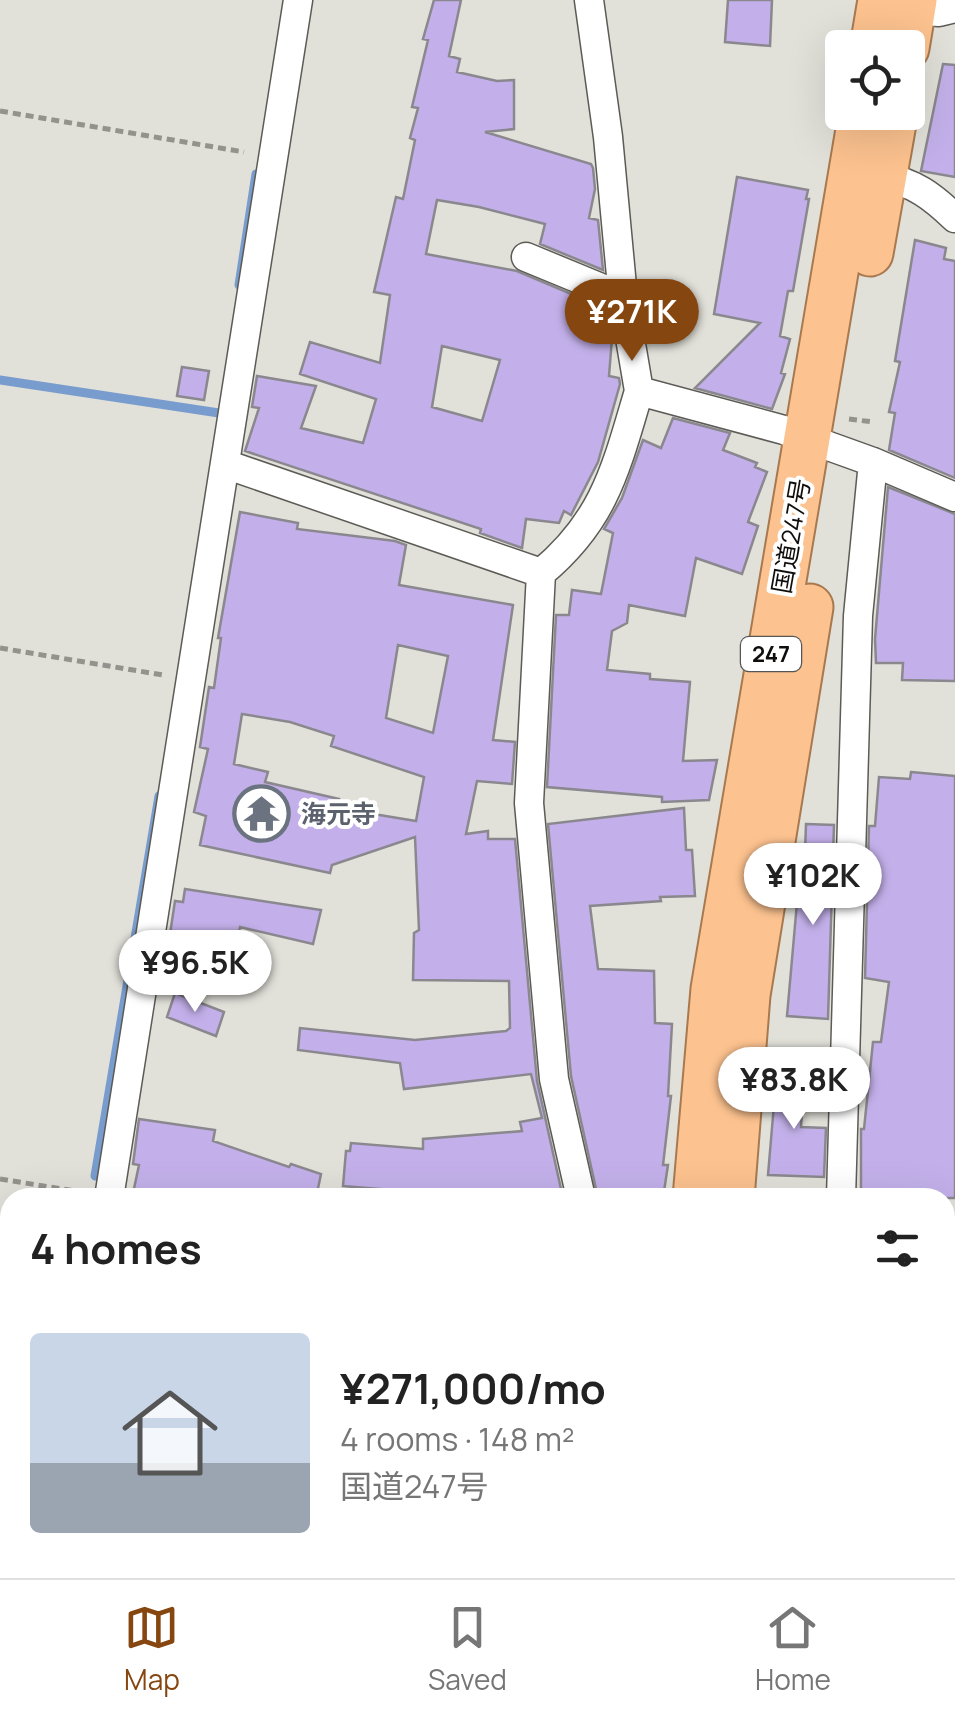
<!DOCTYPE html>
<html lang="en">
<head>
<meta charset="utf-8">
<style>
  body { margin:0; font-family:Manrope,"Noto Sans JP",sans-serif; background:#f2f2f2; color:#222; height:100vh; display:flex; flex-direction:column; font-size:38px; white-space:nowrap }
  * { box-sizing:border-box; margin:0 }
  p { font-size:32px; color:#767676 }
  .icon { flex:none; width:55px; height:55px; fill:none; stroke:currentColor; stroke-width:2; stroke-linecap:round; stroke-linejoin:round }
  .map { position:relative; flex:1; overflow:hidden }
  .panel { position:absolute; left:0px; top:1188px; width:955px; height:392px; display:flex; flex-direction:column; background:#fff; border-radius:30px 30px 0 0; box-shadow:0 10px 40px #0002 }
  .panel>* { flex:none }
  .tools { position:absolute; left:825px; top:30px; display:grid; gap:20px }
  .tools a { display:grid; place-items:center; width:100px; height:100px; border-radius:10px; background:#fff; box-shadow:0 10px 40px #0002; font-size:50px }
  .price { position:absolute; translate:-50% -85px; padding:0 22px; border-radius:35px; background:#fff; color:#222; font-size:32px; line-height:65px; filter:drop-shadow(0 2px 5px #0008) }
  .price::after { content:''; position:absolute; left:50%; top:60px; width:30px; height:22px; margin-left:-15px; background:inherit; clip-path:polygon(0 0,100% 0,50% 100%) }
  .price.active { background:#86460f; color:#fff }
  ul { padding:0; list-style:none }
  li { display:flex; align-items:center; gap:30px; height:250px; padding:0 30px }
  li span { display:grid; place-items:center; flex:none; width:280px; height:200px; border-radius:10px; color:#555 }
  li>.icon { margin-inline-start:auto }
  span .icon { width:120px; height:120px; fill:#fffc; stroke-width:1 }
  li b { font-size:42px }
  h2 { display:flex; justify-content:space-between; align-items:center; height:120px; padding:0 30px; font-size:42px }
  .dock { display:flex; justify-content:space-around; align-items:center; height:140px; border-top:2px solid #e0e0e0; background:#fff; font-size:28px; color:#767676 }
  .dock a { display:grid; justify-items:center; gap:5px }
  .dock .active { color:#86460f }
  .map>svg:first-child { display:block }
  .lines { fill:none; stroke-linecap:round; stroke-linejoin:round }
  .stream { stroke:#789ccd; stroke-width:9 }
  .building { fill:#c3b0ea; stroke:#8a888e; stroke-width:2.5; fill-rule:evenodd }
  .minor-casing { stroke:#5c5b56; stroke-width:31 }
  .trunk-casing { stroke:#a8794f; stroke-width:49 }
  .path { stroke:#93928d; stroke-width:5; stroke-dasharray:8 5; stroke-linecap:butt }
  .minor { stroke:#fff; stroke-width:28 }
  .trunk { stroke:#fcc28f; stroke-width:45 }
  .labels { text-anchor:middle; stroke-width:8; stroke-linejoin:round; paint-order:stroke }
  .shield { fill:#fff; stroke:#575655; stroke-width:2.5 }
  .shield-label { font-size:22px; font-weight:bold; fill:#0f0e0c }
  .street-label { font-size:25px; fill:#0f0e0c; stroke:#fff }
  .worship-label { font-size:25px; font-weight:bold; fill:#5b616d; stroke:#fff; text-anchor:start }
</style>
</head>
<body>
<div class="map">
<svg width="955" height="1578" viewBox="0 0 955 1578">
  <rect width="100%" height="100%" fill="#e1e0d9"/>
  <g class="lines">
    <path class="stream" d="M239 285 256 174
      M0 380 219 413
      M95 1176 159 796"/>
  </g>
  <path class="building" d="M434 0H461L449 56 460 59 457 72 497 81 514 80V129L485 132 591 164 593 168 595 189 589 218 598 220 603 270 540 244 545 224 479 207 437 200 426 254 517 271 595 304 593 311 608 312 612 338 609 376 619 378 620 384 598 462 571 515 564 511 559 523 526 519 522 548 480 533 481 529 245 451 259 408 252 407 257 376 316 386 301 428 363 443 376 399 300 374 310 342 380 363 390 295 374 292 396 197 403 199 415 140 410 138 418 108 412 107 428 40 423 39ZM442 346 500 360 482 421 432 407Z
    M728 0H772L770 46 725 42Z
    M943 64 955 65V177L921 171Z
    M737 177 808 190 806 199H809L793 291H788L780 336 790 339 781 373 785 374 772 409 695 388 760 323 714 314Z
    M915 240 946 248 944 259 955 261V478L889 450 895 413 889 412 900 362 895 361Z
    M182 367 209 371 204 400 177 396Z
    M673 418 730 433 723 450 757 463 755 467 767 472 748 522 758 526 742 574 696 558 685 616 629 605 627 623 612 631 607 670 650 674V679L690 682 683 761 717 760 709 800 662 802V797L547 787 556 615H569L572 590 601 594 613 533 604 529 622 498 643 440 661 448Z
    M888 487 955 514V681L902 680 903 663H876L875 639Z
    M240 512 298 523 297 529 395 541 406 545 399 585 513 605 493 740 515 742 512 784 477 781 466 834 488 831V839H515L537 1081 563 1198H443L416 1192 343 1186 346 1151H350L351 1143 423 1149V1139L522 1131 520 1122 542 1118 531 1074 404 1089 400 1063 298 1050 300 1028 415 1040 506 1031 510 1028 509 981 413 980 414 933 419 930 415 837 332 865 330 873 200 845 206 816 194 812 208 749 200 747 209 687 214 688 221 638H218ZM398 645 448 656 433 733 386 718ZM242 714 290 722 334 736 331 746 424 777 416 821 337 808 339 799 265 782 268 772 234 764Z
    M911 772 955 776V1198H861V1129H864L873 1042H881L889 982 865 978 869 826H875L879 777 910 779Z
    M684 808 686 850H692L695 896 660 897 661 901 590 906 598 969 654 971 655 1023 672 1024 668 1096H671L663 1165H668L663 1198H598L571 1076 548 824Z
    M806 824 834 825 828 1019 787 1016 799 880H804Z
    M185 889 321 910 313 944 240 927 235 950 224 948 219 966 174 958 178 935 170 934 175 901 183 902Z
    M175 993 224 1012 216 1036 167 1017Z
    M777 1069 805 1071 801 1127 826 1128 824 1177 768 1175Z
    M139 1119 215 1130 213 1141 289 1167 291 1164 321 1174 316 1198H132L139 1165 133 1164Z"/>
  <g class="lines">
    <defs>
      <path id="minor" d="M589 0 608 137 623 297 639 391
        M912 10 939 12 955 8
        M883 177C914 182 933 197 955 218
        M526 257 623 297
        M225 464 541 573
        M109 1198 298 0
        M581 1198 554 1079 529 803 541 573C605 520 616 468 639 391L784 430 873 462 955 497
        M841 1198 858 616 873 462
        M945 1250 955 1248
        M68 1578 74 1570
        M828 1578 829 1570"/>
      <path id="trunk" d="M873 48 881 0
        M906 48 914 0
        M870 253 895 112
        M696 1198 714 989 862 112
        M731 1198 747 995 810 607
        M671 1578V1570
        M705 1578 706 1570"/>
    </defs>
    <use href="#minor" class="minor-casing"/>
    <use href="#trunk" class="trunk-casing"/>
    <path class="path" d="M0 111 244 152
      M849 419 873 422
      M0 648 163 675
      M0 1179 81 1192"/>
    <use href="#minor" class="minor"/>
    <use href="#trunk" class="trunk"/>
  </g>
  <defs>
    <symbol id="temple-ring" viewBox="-11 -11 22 22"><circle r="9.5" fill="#fff" stroke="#6b7280" stroke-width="1.5"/><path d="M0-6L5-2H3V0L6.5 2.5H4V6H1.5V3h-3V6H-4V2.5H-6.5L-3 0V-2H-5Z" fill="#6b7280"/></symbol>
  </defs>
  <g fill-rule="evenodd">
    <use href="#temple-ring" x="230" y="782" width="63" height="63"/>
  </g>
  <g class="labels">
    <rect class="shield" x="741" y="637" width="60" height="34" rx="8"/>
    <g class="shield-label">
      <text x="771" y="662">247</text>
    </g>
    <g class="street-label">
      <text transform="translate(791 536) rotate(-80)" y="9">国道247号</text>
    </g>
    <g class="worship-label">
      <text x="301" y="823">海元寺</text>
    </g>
  </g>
</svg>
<div class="tools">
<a><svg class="icon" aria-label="locate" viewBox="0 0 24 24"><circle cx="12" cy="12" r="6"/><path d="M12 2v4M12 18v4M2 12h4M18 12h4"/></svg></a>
</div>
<b class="price active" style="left:632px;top:364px">¥271K</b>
<b class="price" style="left:813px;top:928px">¥102K</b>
<b class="price" style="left:195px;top:1015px">¥96.5K</b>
<b class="price" style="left:794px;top:1132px">¥83.8K</b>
<section class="panel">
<h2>4 homes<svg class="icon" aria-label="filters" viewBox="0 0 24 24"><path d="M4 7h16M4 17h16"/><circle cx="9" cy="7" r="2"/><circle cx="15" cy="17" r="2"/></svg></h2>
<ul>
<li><span style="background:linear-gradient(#c9d6e8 65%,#9aa5b1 0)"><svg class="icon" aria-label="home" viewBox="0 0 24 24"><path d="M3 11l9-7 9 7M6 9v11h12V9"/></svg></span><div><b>¥271,000/mo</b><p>4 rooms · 148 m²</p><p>国道247号</p></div></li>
</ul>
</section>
</div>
<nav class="dock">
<a class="active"><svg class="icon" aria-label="map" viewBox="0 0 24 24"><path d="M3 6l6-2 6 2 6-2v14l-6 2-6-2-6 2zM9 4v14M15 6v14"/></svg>Map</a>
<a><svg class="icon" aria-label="saved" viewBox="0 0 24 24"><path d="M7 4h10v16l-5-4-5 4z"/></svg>Saved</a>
<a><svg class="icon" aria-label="home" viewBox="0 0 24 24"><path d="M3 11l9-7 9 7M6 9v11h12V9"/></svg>Home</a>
</nav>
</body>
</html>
